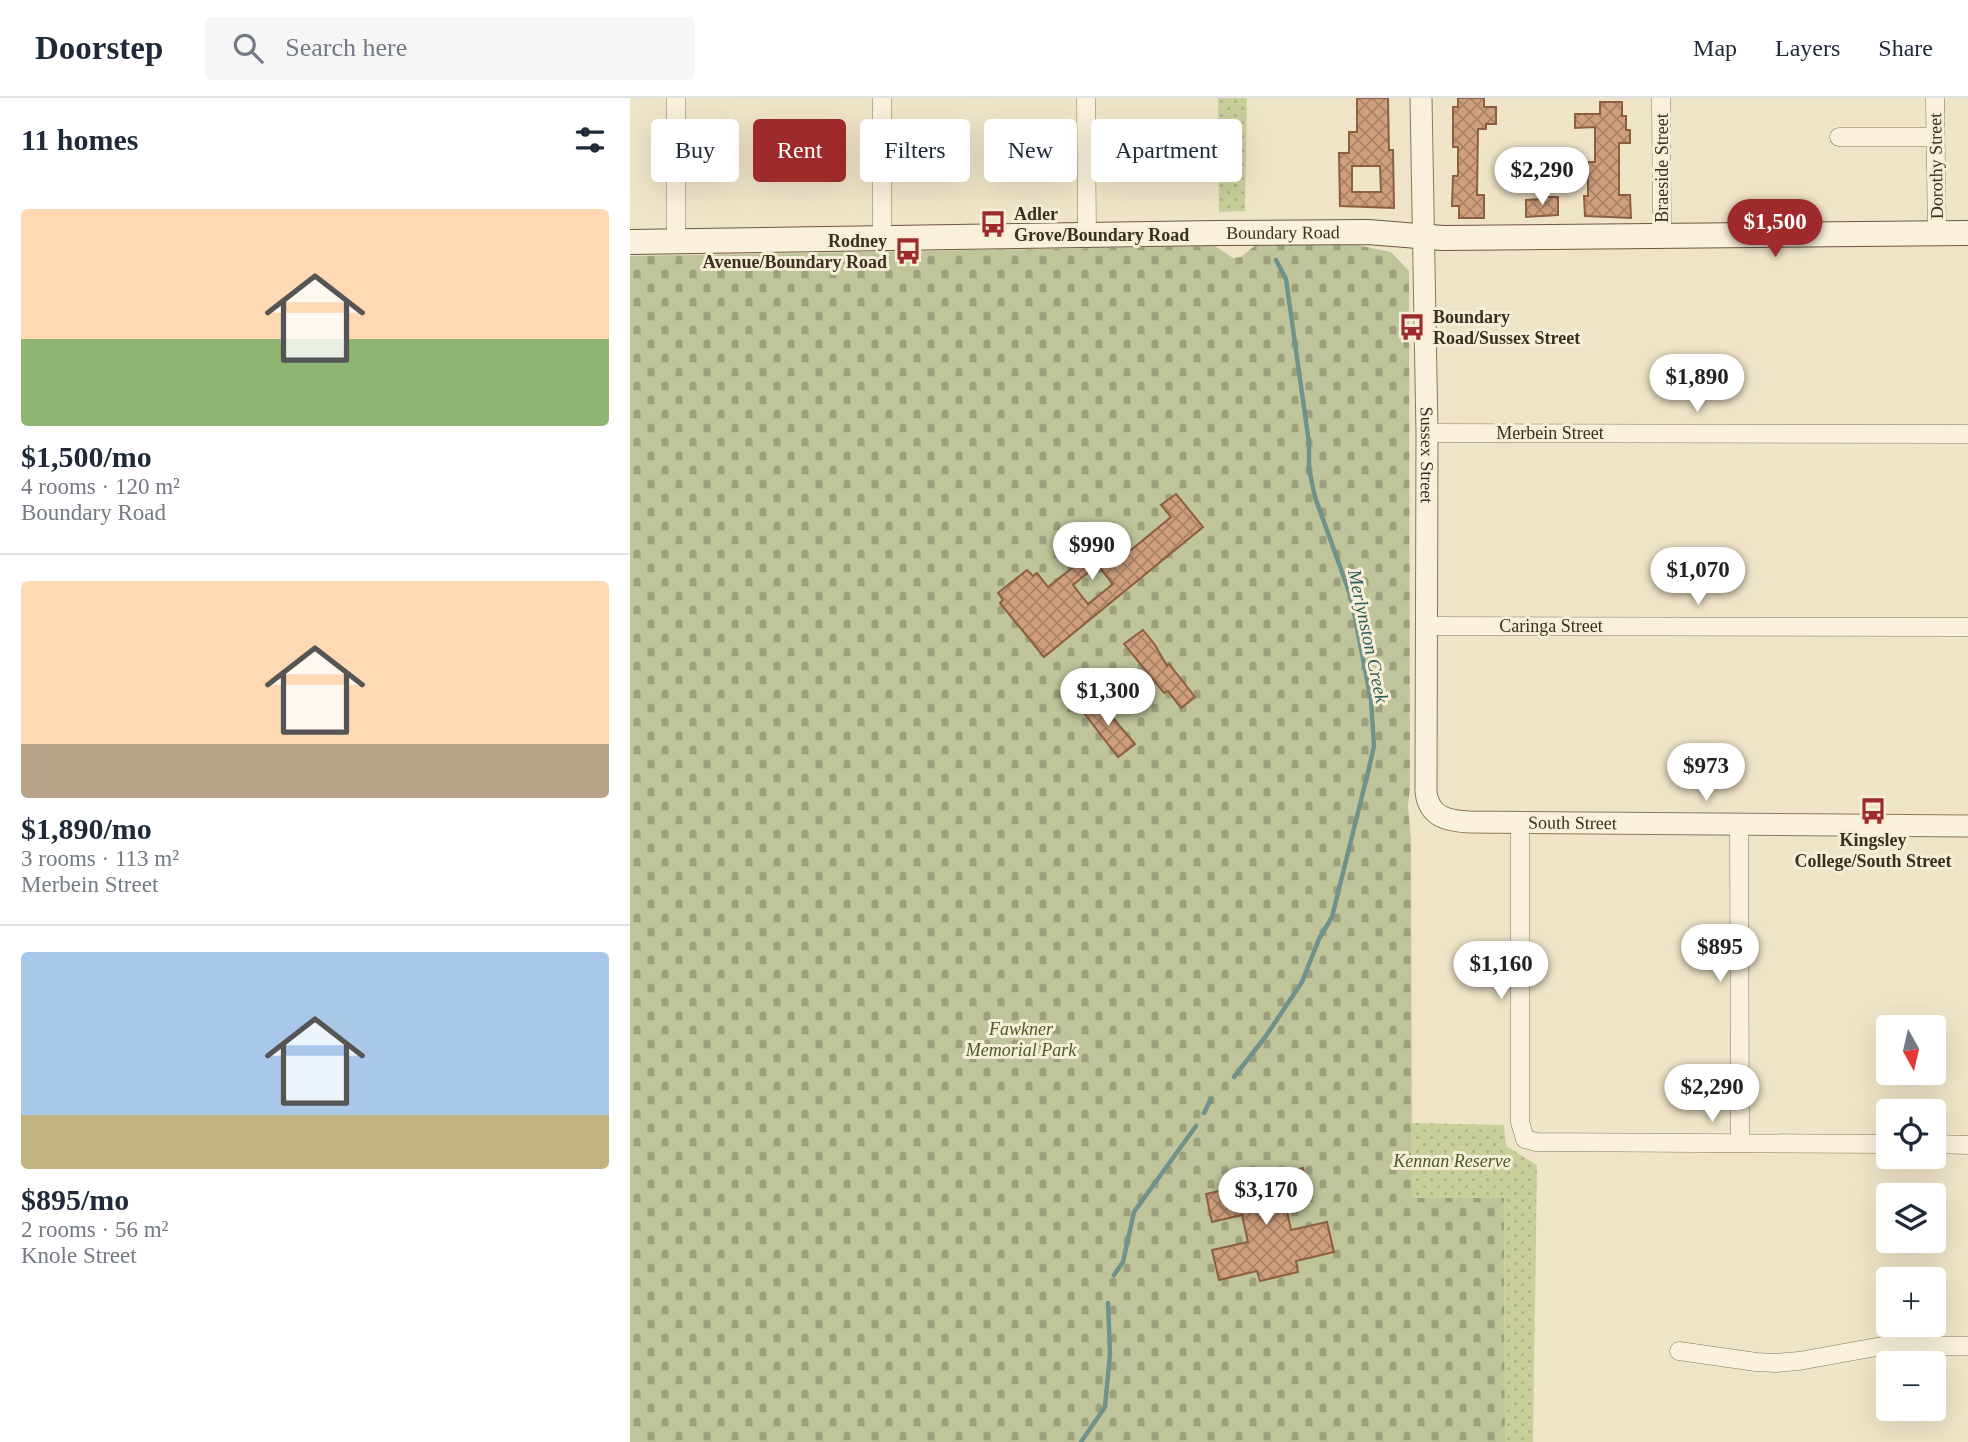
<!DOCTYPE html>
<html lang="en">
<head>
<meta charset="utf-8">
<style>
  body { margin:0; font-family:Georgia,serif; background:#f6f6f7; color:#1f2937; height:100vh; display:flex; flex-direction:column; font-size:26px; white-space:nowrap }
  * { box-sizing:border-box; margin:0 }
  p { font-size:23px; color:#747a83 }
  .icon { flex:none; width:38px; height:38px; fill:none; stroke:currentColor; stroke-width:2; stroke-linecap:round; stroke-linejoin:round }
  .map { position:relative; flex:1; overflow:hidden }
  .sheet { display:flex; flex-direction:column; background:#fff; width:630px }
  .sheet>* { flex:none }
  .banner { position:absolute; left:21px; top:21px; width:665px; height:63px; display:flex; gap:14px }
  .needle { width:46px; rotate:172deg }
  .controls { position:absolute; left:1246px; top:917px; display:grid; gap:14px }
  .controls a { display:grid; place-items:center; width:70px; height:70px; border-radius:7px; background:#fff; box-shadow:0 7px 28px #0002; font-size:35px }
  .price { position:absolute; translate:-50% -60px; padding:0 16px; border-radius:24px; background:#fff; color:#222; font-size:23px; line-height:46px; filter:drop-shadow(0 2px 4px #0008) }
  .price::after { content:''; position:absolute; left:50%; top:42px; width:21px; height:16px; margin-left:-10px; background:inherit; clip-path:polygon(0 0,100% 0,50% 100%) }
  .price.on { background:#9e2a2b; color:#fff }
  ul { padding:0; list-style:none }
  li { display:grid; align-content:center; gap:14px; height:371px; padding:0 21px }
  li+li { border-top:2px solid #e0e1e3 }
  li span { display:grid; place-items:center; height:217px; border-radius:7px; color:#555 }
  li>.icon { margin-inline-start:auto }
  span .icon { width:126px; height:126px; fill:#fffc; stroke-width:1 }
  li b { font-size:30px }
  h2 { display:flex; justify-content:space-between; align-items:center; height:84px; padding:0 21px; font-size:30px }
  .chip { padding:0 24px; border-radius:7px; background:#fff; box-shadow:0 7px 28px #0002; font-size:24px; line-height:63px }
  .chip.on { background:#9e2a2b; color:#fff }
  header { display:flex; align-items:center; gap:42px; box-sizing:border-box; height:98px; padding:0 35px; background:#fff; border-bottom:2px solid #e0e1e3 }
  header strong { font-size:33px }
  nav { display:flex; gap:38px; margin-inline-start:auto; font-size:24px }
  .search { width:490px; height:63px; background:#f6f6f7; display:flex; align-items:center; gap:18px; box-sizing:border-box; padding:0 24px; border-radius:7px; color:#747a83; font-size:26px }
  main { display:flex; flex:1; min-height:0 }
  .map>svg:first-child { display:block }
  .cemetery { fill:url(#cemetery-stones) }
  .park { fill:url(#park-dots) }
  .lines { fill:none; stroke-linecap:round; stroke-linejoin:round }
  .stream { stroke:#6f938a; stroke-width:4.5 }
  .building { fill:url(#building-cross-hatch); stroke:#8d5f41; stroke-width:2; fill-rule:evenodd }
  .minor-casing { stroke:#8d765c; stroke-width:19 }
  .tertiary-casing { stroke:#8d765c; stroke-width:23 }
  .secondary-casing { stroke:#6f573f; stroke-width:26 }
  .minor { stroke:#faf1dc; stroke-width:18 }
  .tertiary { stroke:#faf1dc; stroke-width:21 }
  .secondary { stroke:#faf1dc; stroke-width:24 }
  .labels { text-anchor:middle; stroke-width:6; stroke-linejoin:round; paint-order:stroke }
  .street-label { font-size:18px; fill:#3d2e20; stroke:#f7eed8 }
  .poi-label { font-size:18px; font-weight:bold; fill:#3d2e20; stroke:#f7eed8; text-anchor:start }
  .park-label { font-size:18px; font-style:italic; fill:#4d5a26; stroke:#f7eed8 }
  .water-label { font-size:19px; font-style:italic; fill:#2f5d5a; stroke:#f7eed8 }
</style>
</head>
<body>
<header>
<strong>Doorstep</strong>
<div class="search"><svg class="icon" aria-label="search" viewBox="0 0 24 24"><circle cx="10" cy="10" r="6"/><path d="M15 15l6 6"/></svg>Search here</div>
<nav><a>Map</a><a>Layers</a><a>Share</a></nav>
</header>
<main>
<section class="sheet">
<h2>11 homes<svg class="icon" aria-label="filters" viewBox="0 0 24 24"><path d="M4 7h16M4 17h16"/><circle cx="9" cy="7" r="2"/><circle cx="15" cy="17" r="2"/></svg></h2>
<ul>
<li><span style="background:linear-gradient(#ffd9b3 60%,#8fb573 0)"><svg class="icon" aria-label="home" viewBox="0 0 24 24"><path d="M3 11l9-7 9 7M6 9v11h12V9"/></svg></span><div><b>$1,500/mo</b><p>4 rooms · 120 m²</p><p>Boundary Road</p></div></li>
<li><span style="background:linear-gradient(#ffd9b3 75%,#b9a48a 0)"><svg class="icon" aria-label="home" viewBox="0 0 24 24"><path d="M3 11l9-7 9 7M6 9v11h12V9"/></svg></span><div><b>$1,890/mo</b><p>3 rooms · 113 m²</p><p>Merbein Street</p></div></li>
<li><span style="background:linear-gradient(#a9c7e8 75%,#c2b280 0)"><svg class="icon" aria-label="home" viewBox="0 0 24 24"><path d="M3 11l9-7 9 7M6 9v11h12V9"/></svg></span><div><b>$895/mo</b><p>2 rooms · 56 m²</p><p>Knole Street</p></div></li>
</ul>
</section>
<div class="map">
<svg width="1338" height="1344" viewBox="0 0 1338 1344">
  <defs>
    <pattern id="cemetery-stones" width="16" height="16" patternUnits="userSpaceOnUse" patternTransform="scale(1.75)"><rect width="16" height="16" fill="#bfc49a"/><path d="M2 7V4a2 2 0 0 1 4 0v3zM10 15v-3a2 2 0 0 1 4 0v3z" fill="#9ca07d"/></pattern>
    <pattern id="park-dots" width="8" height="8" patternUnits="userSpaceOnUse" patternTransform="scale(1.75)"><rect width="8" height="8" fill="#c9cf9b"/><path d="M2 2h.1M6 6h.1" fill="none" stroke="#aeb285" stroke-width="1.8" stroke-linecap="round"/></pattern>
    <pattern id="building-cross-hatch" width="8" height="8" patternUnits="userSpaceOnUse" patternTransform="scale(1.75)"><rect width="8" height="8" fill="#cf9f7d"/><path d="M0 0l8 8M0 8l8-8" fill="none" stroke="#a98266"/></pattern>
  </defs>
  <rect width="100%" height="100%" fill="#f0e4c8"/>
  <path class="cemetery" d="M717 145 761 154 779 173 780 689 778 708 781 742 782 1100H874L875 1344H0V158L585 148 603 160 611 159 627 146Z"/>
  <path class="park" d="M588 0H617L615 113 589 114Z
    M782 1025 874 1027 876 1048 907 1067 903 1344H875L874 1100H782Z"/>
  <g class="lines">
    <path class="stream" d="M604 979 636 938 672 884 689 841 702 819 739 670 744 648 743 633 741 602 721 499 685 399 679 371V345L656 181 646 162
      M574 1015 581 1001
      M484 1177 493 1164 504 1114 566 1028
      M451 1344 475 1309 480 1256 478 1205"/>
  </g>
  <path class="building" d="M727 0H758L759 52H763L764 110 710 108 709 55H719V34H727ZM722 68H750L751 94H722Z
    M828 0H854V9H866V26H856V31H848L847 97H854V120H829V108H822L823 78H828V49H823V9H828Z
    M970 4H992V18H996V32H1000V45H989V97H1000L1001 120 955 118 954 98H958V64H965V29L945 30V16H970Z
    M912 99H928V117L896 119V102L912 101Z
    M546 396 573 429 414 559 370 505 373 502 368 495 397 472 403 478 407 475 418 489 457 458 466 468 443 487 458 506 483 486 465 464 493 443 501 452 541 419 531 407Z
    M513 532 525 547 537 568 539 566 565 599 551 610 538 593 534 595 494 546Z
    M466 600 505 646 488 659 451 611Z
    M673 1070 678 1094 654 1099 661 1132 697 1124 704 1154 666 1163 668 1174 630 1183 627 1173 589 1182 582 1152 618 1144 612 1117 582 1124 576 1096 606 1089 604 1081 644 1072 645 1077Z"/>
  <g class="lines">
    <defs>
      <path id="minor" d="M252 0V139
        M456 0 457 137
        M1031 0 1032 139
        M1305 0 1307 137
        M1209 39H1305
        M46 144V0
        M797 335 1338 336
        M798 528 1338 529
        M890 725V1024L895 1041 906 1044 1258 1046
        M1109 726 1110 1045
        M1304 1046 1338 1047
        M1049 1253 1126 1264 1146 1265 1169 1263 1252 1248H1338"/>
      <g id="tertiary">
        <path id="s1" d="M791 0 797 335 796 694C799 719 817 723 840 724L1338 728"/>
      </g>
      <g id="secondary">
        <path id="s2" d="M0 144 587 135 738 134 813 140 1338 135"/>
      </g>
    </defs>
    <use href="#minor" class="minor-casing"/>
    <use href="#tertiary" class="tertiary-casing"/>
    <use href="#secondary" class="secondary-casing"/>
    <use href="#minor" class="minor"/>
    <use href="#tertiary" class="tertiary"/>
    <use href="#secondary" class="secondary"/>
  </g>
  <defs>
    <symbol id="bus-bare" viewBox="-9 -9 18 18"><path d="M-5-6H5V4H4V6H2V4H-2V6H-4V4H-5ZM-3.5-4V0h7V-4ZM-3.5 1.2v1.5H-2V1.2ZM2 1.2v1.5H3.5V1.2Z" fill="#9e2a2b" stroke="#f7eed8" stroke-width="2.5" paint-order="stroke"/></symbol>
  </defs>
  <g fill-rule="evenodd">
    <use href="#bus-bare" x="344" y="107" width="38" height="38"/>
    <use href="#bus-bare" x="259" y="134" width="38" height="38"/>
    <use href="#bus-bare" x="763" y="210" width="38" height="38"/>
    <use href="#bus-bare" x="1224" y="694" width="38" height="38"/>
  </g>
  <g class="labels">
    <g class="street-label">
      <text transform="translate(1306 68) rotate(-91)" y="6">Dorothy Street</text>
      <text transform="translate(1032 70) rotate(-90)" y="6">Braeside Street</text>
      <text dy="6" stroke="none"><textPath href="#s2" startOffset="653">Boundary Road</textPath></text>
      <text x="920" y="341">Merbein Street</text>
      <text dy="6" stroke="none"><textPath href="#s1" startOffset="357">Sussex Street</textPath></text>
      <text x="921" y="534">Caringa Street</text>
      <text dy="6" stroke="none"><textPath href="#s1" startOffset="856">South Street</textPath></text>
    </g>
    <g class="poi-label">
      <text x="384" y="122">Adler<tspan x="384" dy="21">Grove/Boundary Road</tspan></text>
      <text x="257" y="149" text-anchor="end">Rodney<tspan x="257" dy="21">Avenue/Boundary Road</tspan></text>
      <text x="803" y="225">Boundary<tspan x="803" dy="21">Road/Sussex Street</tspan></text>
      <text x="1243" y="748" text-anchor="middle">Kingsley<tspan x="1243" dy="21">College/South Street</tspan></text>
    </g>
    <g class="park-label">
      <text x="391" y="937">Fawkner<tspan x="391" dy="21">Memorial Park</tspan></text>
      <text x="822" y="1069">Kennan Reserve</text>
    </g>
    <g class="water-label">
      <text transform="translate(739 538) rotate(78)" y="7">Merlynston Creek</text>
    </g>
  </g>
</svg>
<div class="controls">
<a><svg class="needle" viewBox="-14 -14 28 28"><path d="M0-13l5 13h-10z" fill="#e53935"/><path d="M0 13l5-13h-10z" fill="#747a83"/></svg></a>
<a><svg class="icon" aria-label="locate" viewBox="0 0 24 24"><circle cx="12" cy="12" r="6"/><path d="M12 2v4M12 18v4M2 12h4M18 12h4"/></svg></a>
<a><svg class="icon" aria-label="layers" viewBox="0 0 24 24"><path d="M12 4l9 5-9 5-9-5zM3 14l9 5 9-5"/></svg></a>
<a>+</a>
<a>−</a>
</div>
<b class="price" style="left:912px;top:109px">$2,290</b>
<b class="price on" style="left:1145px;top:161px">$1,500</b>
<b class="price" style="left:1067px;top:316px">$1,890</b>
<b class="price" style="left:462px;top:484px">$990</b>
<b class="price" style="left:1068px;top:509px">$1,070</b>
<b class="price" style="left:478px;top:630px">$1,300</b>
<b class="price" style="left:1076px;top:705px">$973</b>
<b class="price" style="left:1090px;top:886px">$895</b>
<b class="price" style="left:871px;top:903px">$1,160</b>
<b class="price" style="left:1082px;top:1026px">$2,290</b>
<b class="price" style="left:636px;top:1129px">$3,170</b>
<div class="banner">
<a class="chip">Buy</a>
<a class="chip on">Rent</a>
<a class="chip">Filters</a>
<a class="chip">New</a>
<a class="chip">Apartment</a>
</div>
</div>
</main>
</body>
</html>
